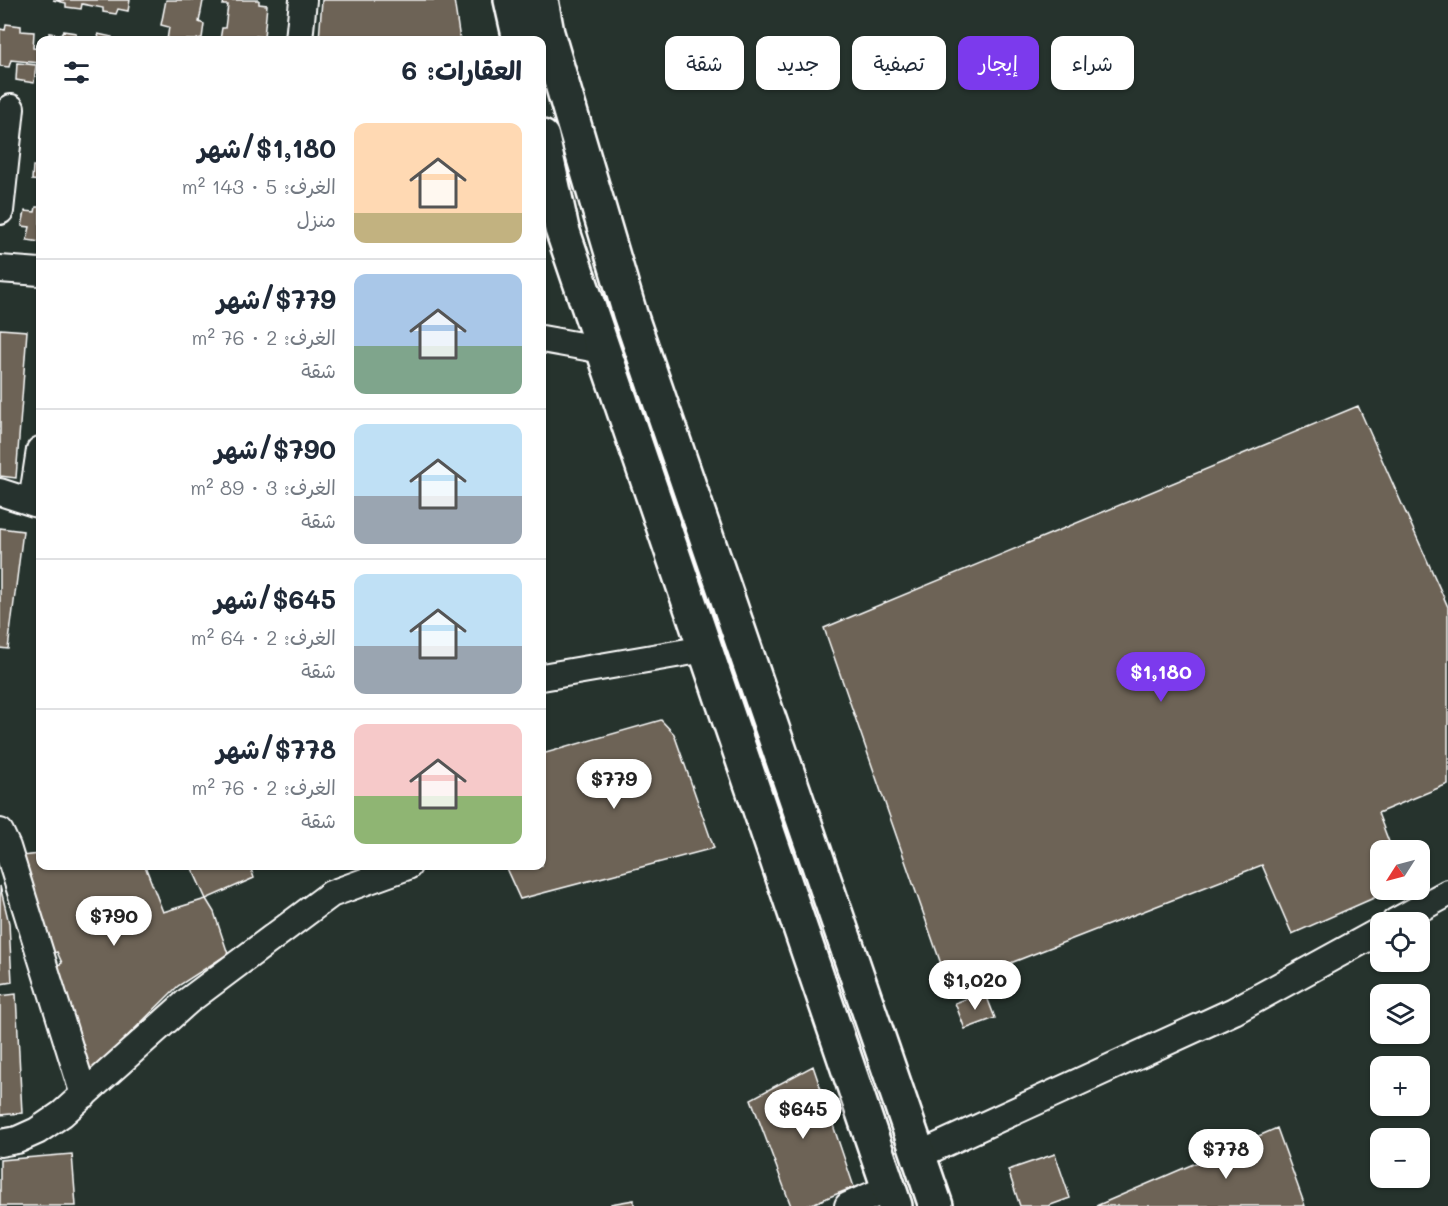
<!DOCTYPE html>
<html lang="ar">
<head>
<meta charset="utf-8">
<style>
  body { margin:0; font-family:Mali,"Playpen Sans Arabic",sans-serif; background:#f6f6f7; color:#1f2937; direction:rtl; height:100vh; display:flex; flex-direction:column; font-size:22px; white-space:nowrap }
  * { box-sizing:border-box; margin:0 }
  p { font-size:20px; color:#747a83 }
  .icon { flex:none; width:33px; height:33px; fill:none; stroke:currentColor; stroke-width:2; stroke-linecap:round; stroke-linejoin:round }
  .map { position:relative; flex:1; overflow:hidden; direction:ltr }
  .side { position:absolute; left:36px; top:36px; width:510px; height:834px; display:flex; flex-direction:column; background:#fff; border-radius:12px; box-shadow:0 2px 4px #0004; direction:rtl }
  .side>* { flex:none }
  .top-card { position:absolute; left:564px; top:36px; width:570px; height:54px; direction:rtl; display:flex; gap:12px }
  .needle { width:39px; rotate:234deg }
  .controls { position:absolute; left:1370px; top:840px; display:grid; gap:12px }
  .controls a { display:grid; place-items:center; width:60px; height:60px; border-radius:12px; background:#fff; box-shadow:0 2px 4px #0004; font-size:30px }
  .price { position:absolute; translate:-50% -51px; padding:0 14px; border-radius:21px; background:#fff; color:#222; font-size:20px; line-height:39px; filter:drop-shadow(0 2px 3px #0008) }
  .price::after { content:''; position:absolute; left:50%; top:36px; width:18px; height:14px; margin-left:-9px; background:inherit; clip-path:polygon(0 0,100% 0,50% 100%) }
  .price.on { background:#7c3aed; color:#fff }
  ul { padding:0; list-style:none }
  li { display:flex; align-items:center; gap:18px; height:150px; padding:0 24px }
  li+li { border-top:2px solid #e0e1e3 }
  li span { display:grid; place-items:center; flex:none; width:168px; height:120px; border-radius:12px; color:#555 }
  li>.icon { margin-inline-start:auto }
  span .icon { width:72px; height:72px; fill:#fffc; stroke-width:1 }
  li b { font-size:26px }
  h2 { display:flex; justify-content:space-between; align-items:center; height:72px; padding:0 24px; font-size:26px }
  .pill { padding:0 21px; border-radius:12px; background:#fff; box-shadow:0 2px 4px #0004; font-size:21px; line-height:54px }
  .pill.on { background:#7c3aed; color:#fff }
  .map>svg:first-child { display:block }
  .building { fill:#6d6456; stroke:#fff; stroke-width:1.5 }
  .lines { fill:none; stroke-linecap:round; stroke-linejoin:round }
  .street-casing { stroke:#fff; stroke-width:30 }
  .primary-casing { stroke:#fff; stroke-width:38 }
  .street { stroke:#26332d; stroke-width:26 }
  .primary { stroke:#26332d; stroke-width:33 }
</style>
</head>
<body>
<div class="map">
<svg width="1448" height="1206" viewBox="0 0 1448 1206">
  <rect width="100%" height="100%" fill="#26332d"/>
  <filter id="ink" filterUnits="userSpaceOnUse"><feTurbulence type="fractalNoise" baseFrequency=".0167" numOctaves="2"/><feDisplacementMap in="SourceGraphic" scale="12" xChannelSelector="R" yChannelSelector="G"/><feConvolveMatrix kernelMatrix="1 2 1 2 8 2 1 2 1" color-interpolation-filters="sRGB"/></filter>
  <g filter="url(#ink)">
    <path class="building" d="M53 0H130L128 11 118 9 116 14 103 12V8L82 4 81 9 66 7V3Z
      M166 0H207L203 1 199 22 204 24 202 38 197 39V40H167L169 27 161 25Z
      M224 0H259V4L267 5 264 37 256 36 255 40H220L222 28H225L228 5H223Z
      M322 0H454L460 40H319Z
      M6 24 21 26V31L34 32 33 48 40 49V63L11 60 9 67 0 66V29L5 30Z
      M63 31 76 33V37L99 39 98 34 112 37V40H49V33L61 35Z
      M17 63 36 65 34 83 16 80Z
      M40 154V181L32 180 33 166H39Z
      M36 207H40V242L27 240 30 227 22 226 25 211 35 212Z
      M0 329 27 331 16 478 0 476Z
      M1358 406 1448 607V784L1378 813 1392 850H1380V890H1392L1292 934 1262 865 949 987 824 628Z
      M0 528 23 531 8 649 0 648Z
      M661 720 674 734 714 848 520 899 505 866H542V754Z
      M40 854V866H145L163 912 206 899 214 912 228 954 178 986 87 1076 50 970 62 963 57 952 47 956 12 857Z
      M191 866H250L254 878 206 899Z
      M0 886 9 923 12 982 0 984Z
      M985 992 995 1018 965 1029 955 1003Z
      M16 994 22 1113 0 1115V996Z
      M813 1066 854 1187 807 1206H791L751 1099Z
      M1277 1128 1305 1206H1096Z
      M72 1154 76 1206H0V1160Z
      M1055 1154 1070 1198 1048 1206H1020L1008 1170Z
      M634 1200V1206H611V1204Z"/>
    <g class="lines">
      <defs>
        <path id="street" d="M299 40 303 0
          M0 211 11 108
          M0 269 40 272
          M542 339 603 350
          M0 492 40 505
          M32 502 40 450
          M542 677 705 649
          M0 832 7 847 84 1095
          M1395 922 1448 893
          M0 1143 17 1140 37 1131 62 1114 188 1001 331 894 408 866
          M919 1155 1234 1011 1380 931
          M848 1206 889 1188"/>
        <path id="primary" d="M511 0 520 40
          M541 0 547 33 630 314 936 1206
          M542 137 562 229 895 1206"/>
      </defs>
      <use href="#street" class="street-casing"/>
      <use href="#primary" class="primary-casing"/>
      <use href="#street" class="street"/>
      <use href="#primary" class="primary"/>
    </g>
  </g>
</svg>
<div class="controls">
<a><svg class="needle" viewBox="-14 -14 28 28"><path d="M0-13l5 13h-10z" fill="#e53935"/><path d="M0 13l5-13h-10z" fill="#747a83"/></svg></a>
<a><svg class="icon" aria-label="locate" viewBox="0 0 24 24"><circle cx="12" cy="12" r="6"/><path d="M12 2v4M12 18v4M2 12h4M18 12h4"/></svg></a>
<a><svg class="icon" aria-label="layers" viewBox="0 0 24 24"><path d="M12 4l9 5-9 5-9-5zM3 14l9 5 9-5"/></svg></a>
<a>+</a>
<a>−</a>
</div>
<b class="price on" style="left:1161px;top:703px">$1,180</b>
<b class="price" style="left:614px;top:810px">$779</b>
<b class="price" style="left:114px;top:947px">$790</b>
<b class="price" style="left:975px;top:1011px">$1,020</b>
<b class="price" style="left:803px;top:1140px">$645</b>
<b class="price" style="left:1226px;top:1180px">$778</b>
<div class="top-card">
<a class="pill">شراء</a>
<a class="pill on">إيجار</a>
<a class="pill">تصفية</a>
<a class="pill">جديد</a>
<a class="pill">شقة</a>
</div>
<section class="side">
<h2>العقارات: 6<svg class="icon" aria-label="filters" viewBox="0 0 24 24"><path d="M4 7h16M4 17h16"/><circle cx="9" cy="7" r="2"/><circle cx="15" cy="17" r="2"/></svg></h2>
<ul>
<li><span style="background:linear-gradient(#ffd9b3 75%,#c2b280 0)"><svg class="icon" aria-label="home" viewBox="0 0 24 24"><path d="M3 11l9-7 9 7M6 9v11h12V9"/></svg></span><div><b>$1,180/شهر</b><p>الغرف: 5 · 143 m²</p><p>منزل</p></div></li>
<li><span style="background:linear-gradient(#a9c7e8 60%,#7fa58c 0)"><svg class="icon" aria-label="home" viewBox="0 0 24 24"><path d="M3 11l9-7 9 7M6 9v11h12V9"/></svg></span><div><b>$779/شهر</b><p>الغرف: 2 · 76 m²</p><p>شقة</p></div></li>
<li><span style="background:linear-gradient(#bfe0f5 60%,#9aa5b1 0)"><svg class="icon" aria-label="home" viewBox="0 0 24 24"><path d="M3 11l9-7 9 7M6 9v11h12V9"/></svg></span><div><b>$790/شهر</b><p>الغرف: 3 · 89 m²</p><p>شقة</p></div></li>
<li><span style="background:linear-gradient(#bfe0f5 60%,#9aa5b1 0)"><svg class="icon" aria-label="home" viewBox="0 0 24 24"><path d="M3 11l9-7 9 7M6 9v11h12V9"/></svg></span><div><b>$645/شهر</b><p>الغرف: 2 · 64 m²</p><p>شقة</p></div></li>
<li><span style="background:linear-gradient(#f6c9c9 60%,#8fb573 0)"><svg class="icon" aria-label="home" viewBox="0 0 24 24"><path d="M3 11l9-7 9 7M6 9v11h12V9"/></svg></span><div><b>$778/شهر</b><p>الغرف: 2 · 76 m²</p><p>شقة</p></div></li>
</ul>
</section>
</div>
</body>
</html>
